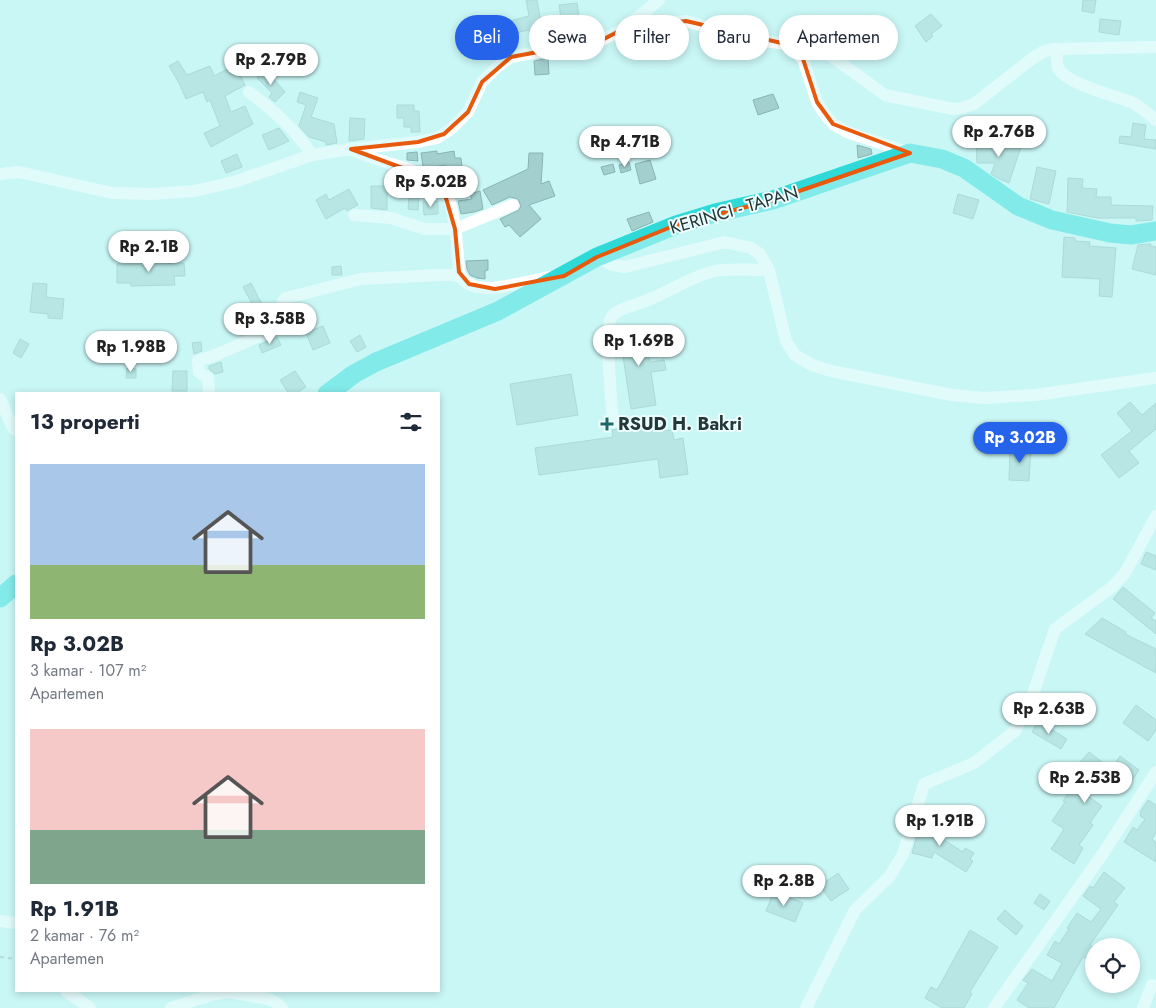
<!DOCTYPE html>
<html lang="id">
<head>
<meta charset="utf-8">
<style>
  body { margin:0; font-family:Jost,sans-serif; background:#f2f2f3; color:#1f2937; height:100vh; display:flex; flex-direction:column; font-size:19px; white-space:nowrap }
  * { box-sizing:border-box; margin:0 }
  p { font-size:16px; color:#747a83 }
  .icon { flex:none; width:28px; height:28px; fill:none; stroke:currentColor; stroke-width:2; stroke-linecap:round; stroke-linejoin:round }
  .map { position:relative; flex:1; overflow:hidden }
  .details { position:absolute; left:15px; top:392px; width:425px; height:600px; display:flex; flex-direction:column; background:#fff; border-radius:0px; box-shadow:0 2px 8px #0003 }
  .details>* { flex:none }
  .hud { position:absolute; left:455px; top:15px; width:475px; height:45px; display:flex; gap:10px }
  .tools { position:absolute; left:1085px; top:938px; display:grid; gap:10px }
  .tools a { display:grid; place-items:center; width:55px; height:55px; border-radius:50%; background:#fff; box-shadow:0 2px 8px #0003; font-size:25px }
  .price { position:absolute; translate:-50% -42px; padding:0 11px; border-radius:18px; background:#fff; color:#222; font-size:16px; line-height:32px; filter:drop-shadow(0 1px 2px #0008) }
  .price::after { content:''; position:absolute; left:50%; top:30px; width:15px; height:11px; margin-left:-8px; background:inherit; clip-path:polygon(0 0,100% 0,50% 100%) }
  .price.current { background:#2563eb; color:#fff }
  ul { padding:0; list-style:none }
  li { display:grid; align-content:center; gap:10px; height:265px; padding:0 15px }
  li span { display:grid; place-items:center; height:155px; border-radius:0px; color:#555 }
  li>.icon { margin-inline-start:auto }
  span .icon { width:90px; height:90px; fill:#fffc; stroke-width:1 }
  li b { font-size:21px }
  h2 { display:flex; justify-content:space-between; align-items:center; height:60px; padding:0 15px; font-size:21px }
  .pill { padding:0 18px; border-radius:22px; background:#fff; box-shadow:0 2px 8px #0003; font-size:18px; line-height:45px }
  .pill.current { background:#2563eb; color:#fff }
  .map>svg:first-child { display:block }
  .building { fill:#a3d0cf; stroke:#88b5b4 }
  .lines { fill:none; stroke-linecap:round; stroke-linejoin:round }
  .path { stroke:#97bcbc; stroke-width:2; stroke-dasharray:4 4; stroke-linecap:butt }
  .minor { stroke:#fff; stroke-width:12 }
  .highway { stroke:#2ed9d8; stroke-width:19 }
  .marked { fill:none; stroke:#e8590c; stroke-width:4; stroke-linejoin:round }
  .poi-dot { fill:#1e6a6a; stroke:#ecfefd; stroke-width:2 }
  .labels { text-anchor:middle; stroke-width:4; stroke-linejoin:round; paint-order:stroke }
  .street-label { font-size:18px; fill:#253737; stroke:#ecfefd }
  .poi-label { font-size:18px; font-weight:bold; fill:#253737; stroke:#ecfefd; text-anchor:start }
</style>
</head>
<body>
<div class="map">
<svg width="1156" height="1008" viewBox="0 0 1156 1008">
  <rect width="100%" height="100%" fill="#c9f7f6"/>
  <path class="building" d="M526 0H537L543 33 530 36 529 30 491 38 489 30 503 27 502 23 529 16Z
    M1083 0H1096L1094 13 1082 11Z
    M577 3 579 16H575L577 28 563 30 559 5Z
    M931 14 942 26 931 34 933 36 926 42 915 26Z
    M1100 19 1121 21 1119 35 1099 32Z
    M881 29 895 36 887 55 873 49Z
    M548 58 549 74 535 75 534 61Z
    M178 61 187 75 210 66 214 76 235 65 245 85 225 96 231 112 245 106 253 124 211 147 204 133 220 126 210 100 207 102 203 92 186 99 179 83 169 66Z
    M265 69 285 92 275 102 269 97 272 93 257 78Z
    M300 92 318 98 311 117 334 124 337 143 326 145V142L309 137 299 126 306 105 297 102Z
    M773 94 779 108 758 115 753 100Z
    M397 105H414V111H419L420 132H411V127H404V118H397Z
    M350 118 365 119 364 139 349 141Z
    M1133 123 1146 125 1144 139 1156 140V149L1119 143 1120 136 1131 137Z
    M279 128 289 141 269 150 262 135Z
    M1002 140 1021 147 1009 183 999 179 991 174 995 163H977L976 142 1001 141Z
    M857 145 871 149 872 154 858 158Z
    M437 151V154L454 151 455 158H461L462 168 447 170 446 165 427 168 423 166 421 153Z
    M417 152 418 161 407 160V153Z
    M529 153H543L541 184 549 181 555 196 529 205 541 219 520 237 509 225 505 227 500 219 519 210 521 206 518 199 510 197 492 205 483 190 528 169Z
    M237 154 242 167 226 173 221 161Z
    M650 160 656 179 640 184 635 164Z
    M629 162 631 170 621 173 619 165Z
    M613 164 615 172 604 175 601 167Z
    M1037 167 1056 171 1049 204 1030 199Z
    M1068 178 1083 179 1082 188 1097 189 1096 197H1111V205L1153 206 1152 220 1136 221V218H1097L1067 212Z
    M371 186H387V210L371 208Z
    M349 189 358 205 347 211 345 208 326 219 316 200 326 194 329 200Z
    M480 191 483 209 474 212 461 214 458 201 472 199 470 194Z
    M958 194 979 200 973 219 953 213Z
    M409 195 419 196 418 210 408 209Z
    M438 201V214L424 215 423 202Z
    M649 212 653 222 632 231 627 219Z
    M1064 237 1075 238V241L1090 242 1089 246 1116 248 1112 297 1099 296 1100 279 1062 277Z
    M1149 244H1151L1150 246 1156 247V275L1132 269 1138 245Z
    M140 257H152V264L184 263 185 276H174L175 285 131 286V283H117V264H140Z
    M488 260V270L485 271V279L477 278 470 275 467 269 466 261Z
    M341 266 342 275H332V267Z
    M33 283 47 284 46 297 64 299 62 319 48 318V314L30 312Z
    M251 283 265 310 270 309 272 321 254 330 250 312 256 311 243 287Z
    M323 326 330 343 313 350 306 333Z
    M644 326 650 362 664 360 666 370 651 372 656 405 631 409 619 330Z
    M360 335 366 347 357 352 350 341Z
    M277 337 281 345 262 353 259 345Z
    M20 339 29 344 21 358 13 353Z
    M201 342 202 351 194 354 192 343Z
    M221 362 223 372 215 374 209 369V366Z
    M127 368 136 369V378H126Z
    M173 371H187V391H172Z
    M295 371 306 387 295 394H289L280 380Z
    M571 374 578 415 517 425 510 384Z
    M1130 402 1142 415 1156 403V429L1129 451 1139 463 1119 478 1101 455 1132 431 1117 413Z
    M662 423 663 431 672 430 674 440 683 438 688 474 660 478 658 459 539 475 535 448 613 437 612 430Z
    M1010 447 1031 448 1029 481 1009 480Z
    M1146 552 1156 556V570L1141 564Z
    M1123 587 1155 613 1151 618 1156 621V634L1113 599Z
    M1102 618 1126 632 1125 634 1156 649V673L1085 634Z
    M1136 705 1156 720V730L1148 741 1123 723Z
    M1038 721 1067 739 1061 749 1032 732Z
    M1089 752 1111 769 1120 756 1139 770 1131 782 1119 773 1107 789 1092 778 1082 792 1102 806 1090 823 1093 825 1079 845 1083 848 1074 864 1051 849 1064 829 1052 821 1065 802 1063 801 1084 771 1077 766Z
    M1148 800 1156 805V832L1152 839 1156 842V862L1124 842 1133 827 1137 830 1145 819 1140 816 1141 813 1140 812Z
    M921 822 941 827 938 836 963 852 965 848 974 853 970 859 973 861 966 872 934 852 932 858 912 853Z
    M1104 872 1125 888 1114 902 1118 905 1090 945 1093 947 1086 958 1083 957 1054 1008H1029L1017 1000 1028 983 1023 980 1032 969 1052 981 1062 963 1047 955 1055 941 1059 944 1069 929 1067 928 1077 913 1091 922 1101 909 1083 896 1090 886 1093 888Z
    M838 873 849 889 831 901 820 886Z
    M774 891 803 903 795 922 766 911Z
    M1040 894 1050 901 1044 910 1034 903Z
    M1005 910 1023 926 1016 935 997 919Z
    M970 930 998 947 970 992 972 994 964 1008H942L925 998 931 987 937 990Z"/>
  <g class="lines">
    <path class="path" d="M0 957 16 959"/>
    <path class="minor" d="M625 28 686 21 746 38 786 44 793 49 803 59 817 102 824 113 833 124 847 132 910 153
      M793 49 809 47 831 56 885 95 953 109 962 108 974 104 1033 58 1043 52 1053 49 1156 47
      M1057 49C1057 54 1056 62 1058 68 1066 84 1114 95 1131 102 1140 106 1148 114 1156 120
      M249 92C273 110 295 129 312 155
      M351 149C367 158 384 161 402 167 415 172 434 177 443 188 455 202 458 253 459 272 468 303 530 279 551 277
      M0 174 19 172 112 193 152 194 194 191 234 182 312 155 351 149 418 142 437 138 451 129 468 112 482 82 497 67 511 57 602 40 625 28 659 0
      M354 215 391 218 425 229H455L513 205
      M597 257 612 265 625 267 725 242 751 248 760 254 769 270 786 341 795 355 812 365 831 371 952 395 984 398 1035 395 1156 378
      M209 394 208 378 199 372 198 361 218 354 282 326 285 321 283 301 286 298 361 279 439 275H454L460 277
      M0 399 12 426 16 431
      M613 422C612 404 604 330 611 318 615 310 629 307 637 304 664 296 688 277 715 271 732 268 752 270 769 270
      M0 921 16 923
      M66 991 90 1008
      M171 1008 214 994 230 992 268 999 275 1002 282 1008
      M806 1008 855 910 890 876 903 854 924 784 974 763 1015 731 1030 703 1055 629 1112 587 1125 573 1156 516
      M994 1008 1102 855 1156 772
      M1143 1008 1152 985"/>
    <path class="highway" d="M327 394 354 374 376 362 498 311 597 257 676 225 715 213 773 200 910 153 942 159 964 168 1018 206 1052 220 1110 233 1131 235 1156 231
      M0 598 16 584"/>
  </g>
  <path d="M0 0H1156V1008H0ZM686 21 786 44 803 59 817 102 833 124 910 153 773 200 676 225 597 257 564 276 495 289 469 284 459 272 455 229 443 188 424 176 351 149 418 142 444 134 468 112 482 82 511 57 602 40 625 28Z" fill="#c9f7f6" fill-opacity=".55" fill-rule="evenodd"/>
  <path class="marked" d="M686 21 786 44 803 59 817 102 833 124 910 153 773 200 676 225 597 257 564 276 495 289 469 284 459 272 455 229 443 188 424 176 351 149 418 142 444 134 468 112 482 82 511 57 602 40 625 28Z"/>
  <path class="poi-dot" d="M604.5 416.5h5v5h5v5h-5v5h-5v-5h-5v-5h5z"/>
  <g class="labels">
    <g class="street-label">
      <text transform="translate(734 210) rotate(-16)" y="6">KERINCI - TAPAN</text>
    </g>
    <g class="poi-label">
      <text x="618" y="430">RSUD H. Bakri</text>
    </g>
  </g>
</svg>
<div class="tools">
<a><svg class="icon" aria-label="locate" viewBox="0 0 24 24"><circle cx="12" cy="12" r="6"/><path d="M12 2v4M12 18v4M2 12h4M18 12h4"/></svg></a>
</div>
<b class="price" style="left:271px;top:86px">Rp 2.79B</b>
<b class="price" style="left:999px;top:158px">Rp 2.76B</b>
<b class="price" style="left:625px;top:168px">Rp 4.71B</b>
<b class="price" style="left:431px;top:208px">Rp 5.02B</b>
<b class="price" style="left:149px;top:273px">Rp 2.1B</b>
<b class="price" style="left:270px;top:345px">Rp 3.58B</b>
<b class="price" style="left:639px;top:367px">Rp 1.69B</b>
<b class="price" style="left:131px;top:373px">Rp 1.98B</b>
<b class="price current" style="left:1020px;top:464px">Rp 3.02B</b>
<b class="price" style="left:1049px;top:735px">Rp 2.63B</b>
<b class="price" style="left:1085px;top:804px">Rp 2.53B</b>
<b class="price" style="left:940px;top:847px">Rp 1.91B</b>
<b class="price" style="left:784px;top:907px">Rp 2.8B</b>
<div class="hud">
<a class="pill current">Beli</a>
<a class="pill">Sewa</a>
<a class="pill">Filter</a>
<a class="pill">Baru</a>
<a class="pill">Apartemen</a>
</div>
<section class="details">
<h2>13 properti<svg class="icon" aria-label="filters" viewBox="0 0 24 24"><path d="M4 7h16M4 17h16"/><circle cx="9" cy="7" r="2"/><circle cx="15" cy="17" r="2"/></svg></h2>
<ul>
<li><span style="background:linear-gradient(#a9c7e8 65%,#8fb573 0)"><svg class="icon" aria-label="home" viewBox="0 0 24 24"><path d="M3 11l9-7 9 7M6 9v11h12V9"/></svg></span><div><b>Rp 3.02B</b><p>3 kamar · 107 m²</p><p>Apartemen</p></div></li>
<li><span style="background:linear-gradient(#f6c9c9 65%,#7fa58c 0)"><svg class="icon" aria-label="home" viewBox="0 0 24 24"><path d="M3 11l9-7 9 7M6 9v11h12V9"/></svg></span><div><b>Rp 1.91B</b><p>2 kamar · 76 m²</p><p>Apartemen</p></div></li>
</ul>
</section>
</div>
</body>
</html>
